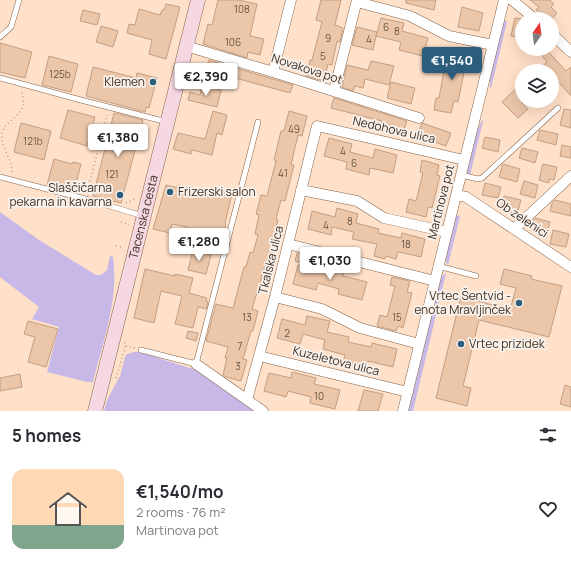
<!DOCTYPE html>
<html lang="en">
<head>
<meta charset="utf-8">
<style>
  body { margin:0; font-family:Manrope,sans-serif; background:#f7f7f7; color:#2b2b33; height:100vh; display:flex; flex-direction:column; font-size:15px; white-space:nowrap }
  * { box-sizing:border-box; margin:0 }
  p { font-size:13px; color:#7c7c81 }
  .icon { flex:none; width:22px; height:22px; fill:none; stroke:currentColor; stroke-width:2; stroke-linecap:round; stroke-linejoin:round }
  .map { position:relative; height:411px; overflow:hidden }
  .drawer { display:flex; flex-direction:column; background:#fff; flex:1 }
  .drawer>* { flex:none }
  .needle { width:26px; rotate:14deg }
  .tools { position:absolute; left:515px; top:12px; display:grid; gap:8px }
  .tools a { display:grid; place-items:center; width:44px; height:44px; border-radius:50%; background:#fff; box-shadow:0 4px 16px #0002; font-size:20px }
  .price { position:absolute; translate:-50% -34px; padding:0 9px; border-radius:4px; background:#fff; color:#222; font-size:13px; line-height:26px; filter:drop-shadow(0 1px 2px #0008) }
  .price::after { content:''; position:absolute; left:50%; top:24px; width:12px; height:9px; margin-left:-6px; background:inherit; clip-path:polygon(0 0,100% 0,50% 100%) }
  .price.on { background:#2d5d7c; color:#fff }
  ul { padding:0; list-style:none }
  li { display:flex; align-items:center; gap:12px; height:100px; padding:0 12px }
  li+li { border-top:1px solid #e1e1e2 }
  li span { display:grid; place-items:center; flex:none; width:112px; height:80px; border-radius:12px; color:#555 }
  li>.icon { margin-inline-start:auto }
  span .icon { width:48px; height:48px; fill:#fffc; stroke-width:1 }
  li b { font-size:17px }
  h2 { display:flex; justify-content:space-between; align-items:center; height:48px; padding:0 12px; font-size:17px }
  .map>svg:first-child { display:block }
  .green { fill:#c7b8e8 }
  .building { fill:#ebc6a9; stroke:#c29e83 }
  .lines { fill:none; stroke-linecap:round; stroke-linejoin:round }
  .lane-casing { stroke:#836248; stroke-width:6 }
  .street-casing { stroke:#836248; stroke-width:11 }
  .secondary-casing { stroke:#836248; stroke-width:15 }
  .path { stroke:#b39a88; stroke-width:1.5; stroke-dasharray:1 3; stroke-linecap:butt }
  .lane { stroke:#fff; stroke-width:5 }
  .street { stroke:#fff; stroke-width:10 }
  .secondary { stroke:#f6d8e2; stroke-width:14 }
  .poi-dot { fill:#2d5d7c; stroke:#faf2ec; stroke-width:1.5 }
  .labels { text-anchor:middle; stroke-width:3.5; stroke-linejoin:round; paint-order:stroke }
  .number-label { font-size:10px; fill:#685544 }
  .street-label { font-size:12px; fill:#3d2f23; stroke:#faf2ec }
  .poi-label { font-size:12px; fill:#3d2f23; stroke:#faf2ec; text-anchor:end }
</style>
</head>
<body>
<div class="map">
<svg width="571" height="411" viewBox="0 0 571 411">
  <rect width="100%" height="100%" fill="#ffe0c9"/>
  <path class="green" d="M503 19 507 22 491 88H490V73Z
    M482 120 483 121 470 175 465 174 475 136Z
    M0 212 39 240 96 275H101L107 270 110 256 113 257C119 299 103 342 93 382H87L47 372 59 327 32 319 39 307 0 277Z
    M456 215 460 216 448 265 446 262 445 258Z
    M446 273 413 411H408L441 277Z
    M134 352H140L196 370 257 411H104L107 400 120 376 125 357 127 354Z"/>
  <path class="building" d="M218 0H239L257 4 250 36 264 39 260 55 248 52 247 58 203 44 208 24 212 25Z
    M321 0H341L335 25 343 28 340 42 337 41 332 65 328 64 324 81 306 76 310 60H312L322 22 316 20Z
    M406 0H436L434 10 406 3Z
    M530 0H550L554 4 551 7 557 13 552 19H546L536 10 539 7Z
    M166 4 180 7 166 59 149 54 152 40 127 33 129 24 135 25 139 9 160 15 162 10H164Z
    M462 7 483 13 479 31 458 27Z
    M83 10 100 14 97 25 80 21Z
    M381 18 404 23 402 31 428 38 423 56 399 50 401 42 376 36Z
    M515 18 522 19V38L511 36Z
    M101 26 118 31 113 47 96 42Z
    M357 27 377 32 373 50 352 45Z
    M0 43 32 52 25 78 0 72Z
    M448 49 468 53 458 102 454 101 451 113 434 110 436 98H439Z
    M536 49H546L566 71 571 67V96L552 75V71H537L547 62Z
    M49 56 78 64 71 92 42 85Z
    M209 60 293 85 290 93 206 70 204 77 194 75 197 63 207 66 206 69Z
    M371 61 394 66 389 85 365 79 363 88 355 86 353 91 342 87 347 65 368 70Z
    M93 67 136 78 137 73 157 78 149 108 146 107 145 112 86 96Z
    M391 82 415 88 411 104 387 98Z
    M522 83V103L528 109 518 118 502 102Z
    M202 86 221 90 217 107 188 100 190 92 200 95Z
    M334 98 407 121 402 134 380 126 382 121 331 108Z
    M564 109 571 110V128L560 125Z
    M68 110 95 117 87 146 60 138Z
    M213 111 227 115 222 135 217 133 212 155 192 150 191 154 173 149 178 133 205 139Z
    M289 111 307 116 302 136 298 135 291 165H294L285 201 281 200 276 219 278 220 273 239H276L271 258 268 257 252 309 258 311 253 331H251L243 359 247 360 241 381 226 377 223 375 227 358H225L228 347 206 341 216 304 233 308 244 267H246L250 252 253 253 258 235 255 234 259 215 256 214 261 195 267 196 276 161 274 160 281 131H284Z
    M114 113 143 120 121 203 93 196Z
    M21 123 51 131 44 160 14 152Z
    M422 123 451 133 446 146 417 136Z
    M540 130 558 134 556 145 537 140Z
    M485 137 500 140 498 152 482 148Z
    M329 138 352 144 350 152 373 158 375 149 397 155 393 173 370 168 369 175 346 169 347 162 324 156Z
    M562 145 571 147V158L560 156Z
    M522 148 538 152 535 163 519 158Z
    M54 159 72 164 73 162 81 164 74 192 47 185Z
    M422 160 439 165 437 175 440 176 432 208 428 207 426 217 406 212 409 199 416 201 423 173 420 172Z
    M503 164 520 169 517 182 499 177Z
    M543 164 557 167 554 180 549 179V183L539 180Z
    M524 181 538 185 535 198 520 194Z
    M485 183 501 187 498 198 482 195Z
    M166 185 178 188V185L212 194 213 190 232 194 225 223 226 224 223 237 204 232 201 244 184 239 187 227 172 224 170 233 153 229Z
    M504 196 521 200 517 214 501 210Z
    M555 200 571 204V216L550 211 552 203Z
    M337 208 358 214 356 223 379 229 378 233 401 238 402 233 425 239 421 257 398 252 396 259 386 256 385 259 374 256 377 244 352 239 354 232 332 227 331 235 308 229 312 211 335 217Z
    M535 218 550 222 547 233 530 229 533 221Z
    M553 230 569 234 566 247 550 244Z
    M193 250 211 255 206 274 188 270Z
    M297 253 308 256 306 264 295 261Z
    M298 265 321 271 323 265 344 270 343 276 367 282 362 300 338 294 339 289 318 283 316 290 293 284Z
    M145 269 175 276V274L193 278 189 293 207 298 206 301 208 302 206 309 198 307 193 328 175 324 182 296 161 291 154 323 134 318Z
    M504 269 532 276 531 279 562 286 549 337 479 320 463 386 471 388 467 406 436 398 461 296 510 310 516 288 500 284Z
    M392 277 410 281 407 292 412 293 403 328 398 326 396 331 377 326 380 315 387 317 395 286 390 285Z
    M307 316 330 321 327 332 349 337 348 342 371 347 372 343 397 349 393 367 368 361 367 367 344 361 345 355 323 349 325 340 303 334 300 344 277 338 282 319 305 325Z
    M28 321 58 329 46 367 28 362 35 337 24 334Z
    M188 331 198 333 196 341 186 338Z
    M292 372 316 378 314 384 340 390 335 409 310 403 311 397 288 391 286 397 264 391 269 373 291 378Z
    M20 374 22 387 0 391V378Z
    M565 385 571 387V407L560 404Z
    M364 390 383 394 378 411H358Z"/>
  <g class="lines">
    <defs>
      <path id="lane" d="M0 37 11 27 19 0
        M0 78 77 99 167 122
        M461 175 478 179 482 178 558 108
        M0 177 93 201 143 216
        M438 266 476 276
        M141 350 196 364 258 122"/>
      <path id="street" d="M512 0 535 19
        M357 2 410 16 449 36 493 45
        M552 34 571 52
        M186 46 273 72 419 118
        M273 72 291 0
        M334 91 357 0
        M301 190 357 201 384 218 447 232
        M456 195 466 197 571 267
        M514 229 571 176
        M288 244 435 281
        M275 297 322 309 360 328 419 344
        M259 356 408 392
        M196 364 263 411
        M247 400 275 297 317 126 464 160
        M403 411 504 0"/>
      <g id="secondary">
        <path id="s1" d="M95 411 198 0"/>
      </g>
    </defs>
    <use href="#lane" class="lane-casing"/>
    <use href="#street" class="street-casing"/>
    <use href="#secondary" class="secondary-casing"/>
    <path class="path" d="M12 172C12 159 0 145 2 133 6 117 31 116 21 91
      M87 193 107 115
      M126 203 135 199
      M121 222 129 225
      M116 246 121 247
      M126 346 135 348
      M116 378 125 349V341"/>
    <use href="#lane" class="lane"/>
    <use href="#street" class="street"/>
    <use href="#secondary" class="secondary"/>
  </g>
  <g class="poi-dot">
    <circle cx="153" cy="82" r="4"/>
    <circle cx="170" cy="192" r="4"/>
    <circle cx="120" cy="195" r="4"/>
    <circle cx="519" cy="303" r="4"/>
    <circle cx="461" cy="344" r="4"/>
  </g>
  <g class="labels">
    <g class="number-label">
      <text x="242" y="13">108</text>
      <text x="386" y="31">6</text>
      <text x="397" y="35">8</text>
      <text x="328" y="42">9</text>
      <text x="369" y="43">4</text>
      <text x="233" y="46">106</text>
      <text x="323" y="60">5</text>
      <text x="60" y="78">125b</text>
      <text x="294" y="133">49</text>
      <text x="33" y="145">121b</text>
      <text x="343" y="155">4</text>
      <text x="354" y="167">6</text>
      <text x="283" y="177">41</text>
      <text x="112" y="178">121</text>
      <text x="350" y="225">8</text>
      <text x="326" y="229">4</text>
      <text x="406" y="248">18</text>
      <text x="247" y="321">13</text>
      <text x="397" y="321">15</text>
      <text x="287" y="337">2</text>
      <text x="240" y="350">7</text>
      <text x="238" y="370">3</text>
      <text x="319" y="400">10</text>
    </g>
    <g class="street-label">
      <text transform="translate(307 69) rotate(18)" y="4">Novakova pot</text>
      <text transform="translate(394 130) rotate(13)" y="4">Nedohova ulica</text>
      <text transform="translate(441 202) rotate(-76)" y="4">Martinova pot</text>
      <text dy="4" stroke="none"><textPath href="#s1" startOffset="200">Tacenska cesta</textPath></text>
      <text transform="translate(522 218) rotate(34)" y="4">Ob zelenici</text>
      <text transform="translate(271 260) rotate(-76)" y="4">Tkalska ulica</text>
      <text transform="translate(336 361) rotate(14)" y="4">Kuzeletova ulica</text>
    </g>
    <g class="poi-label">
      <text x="145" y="86">Klemen</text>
      <text x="112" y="192">Slaščičarna<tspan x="112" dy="14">pekarna in kavarna</tspan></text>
      <text x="178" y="196" text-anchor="start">Frizerski salon</text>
      <text x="511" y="300">Vrtec Šentvid -<tspan x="511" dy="14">enota Mravljinček</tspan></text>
      <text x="469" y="348" text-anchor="start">Vrtec prizidek</text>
    </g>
  </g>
</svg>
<div class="tools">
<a><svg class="needle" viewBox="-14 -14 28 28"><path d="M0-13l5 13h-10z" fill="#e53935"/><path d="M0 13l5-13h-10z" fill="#7c7c81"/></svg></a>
<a><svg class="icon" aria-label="layers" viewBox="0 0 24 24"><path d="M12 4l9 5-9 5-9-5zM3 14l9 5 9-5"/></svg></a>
</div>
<b class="price on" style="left:452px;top:81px">€1,540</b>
<b class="price" style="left:206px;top:97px">€2,390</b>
<b class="price" style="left:118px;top:158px">€1,380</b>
<b class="price" style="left:199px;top:262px">€1,280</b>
<b class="price" style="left:330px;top:281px">€1,030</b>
</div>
<section class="drawer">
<h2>5 homes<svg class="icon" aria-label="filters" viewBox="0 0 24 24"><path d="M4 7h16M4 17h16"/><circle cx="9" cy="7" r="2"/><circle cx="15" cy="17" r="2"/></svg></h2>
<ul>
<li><span style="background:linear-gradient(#ffd9b3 70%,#7fa58c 0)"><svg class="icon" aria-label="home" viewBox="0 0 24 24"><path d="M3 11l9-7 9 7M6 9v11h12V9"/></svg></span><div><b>€1,540/mo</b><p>2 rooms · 76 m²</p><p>Martinova pot</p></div><svg class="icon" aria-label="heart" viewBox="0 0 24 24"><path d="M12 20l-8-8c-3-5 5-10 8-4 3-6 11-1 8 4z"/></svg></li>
</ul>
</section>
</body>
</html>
